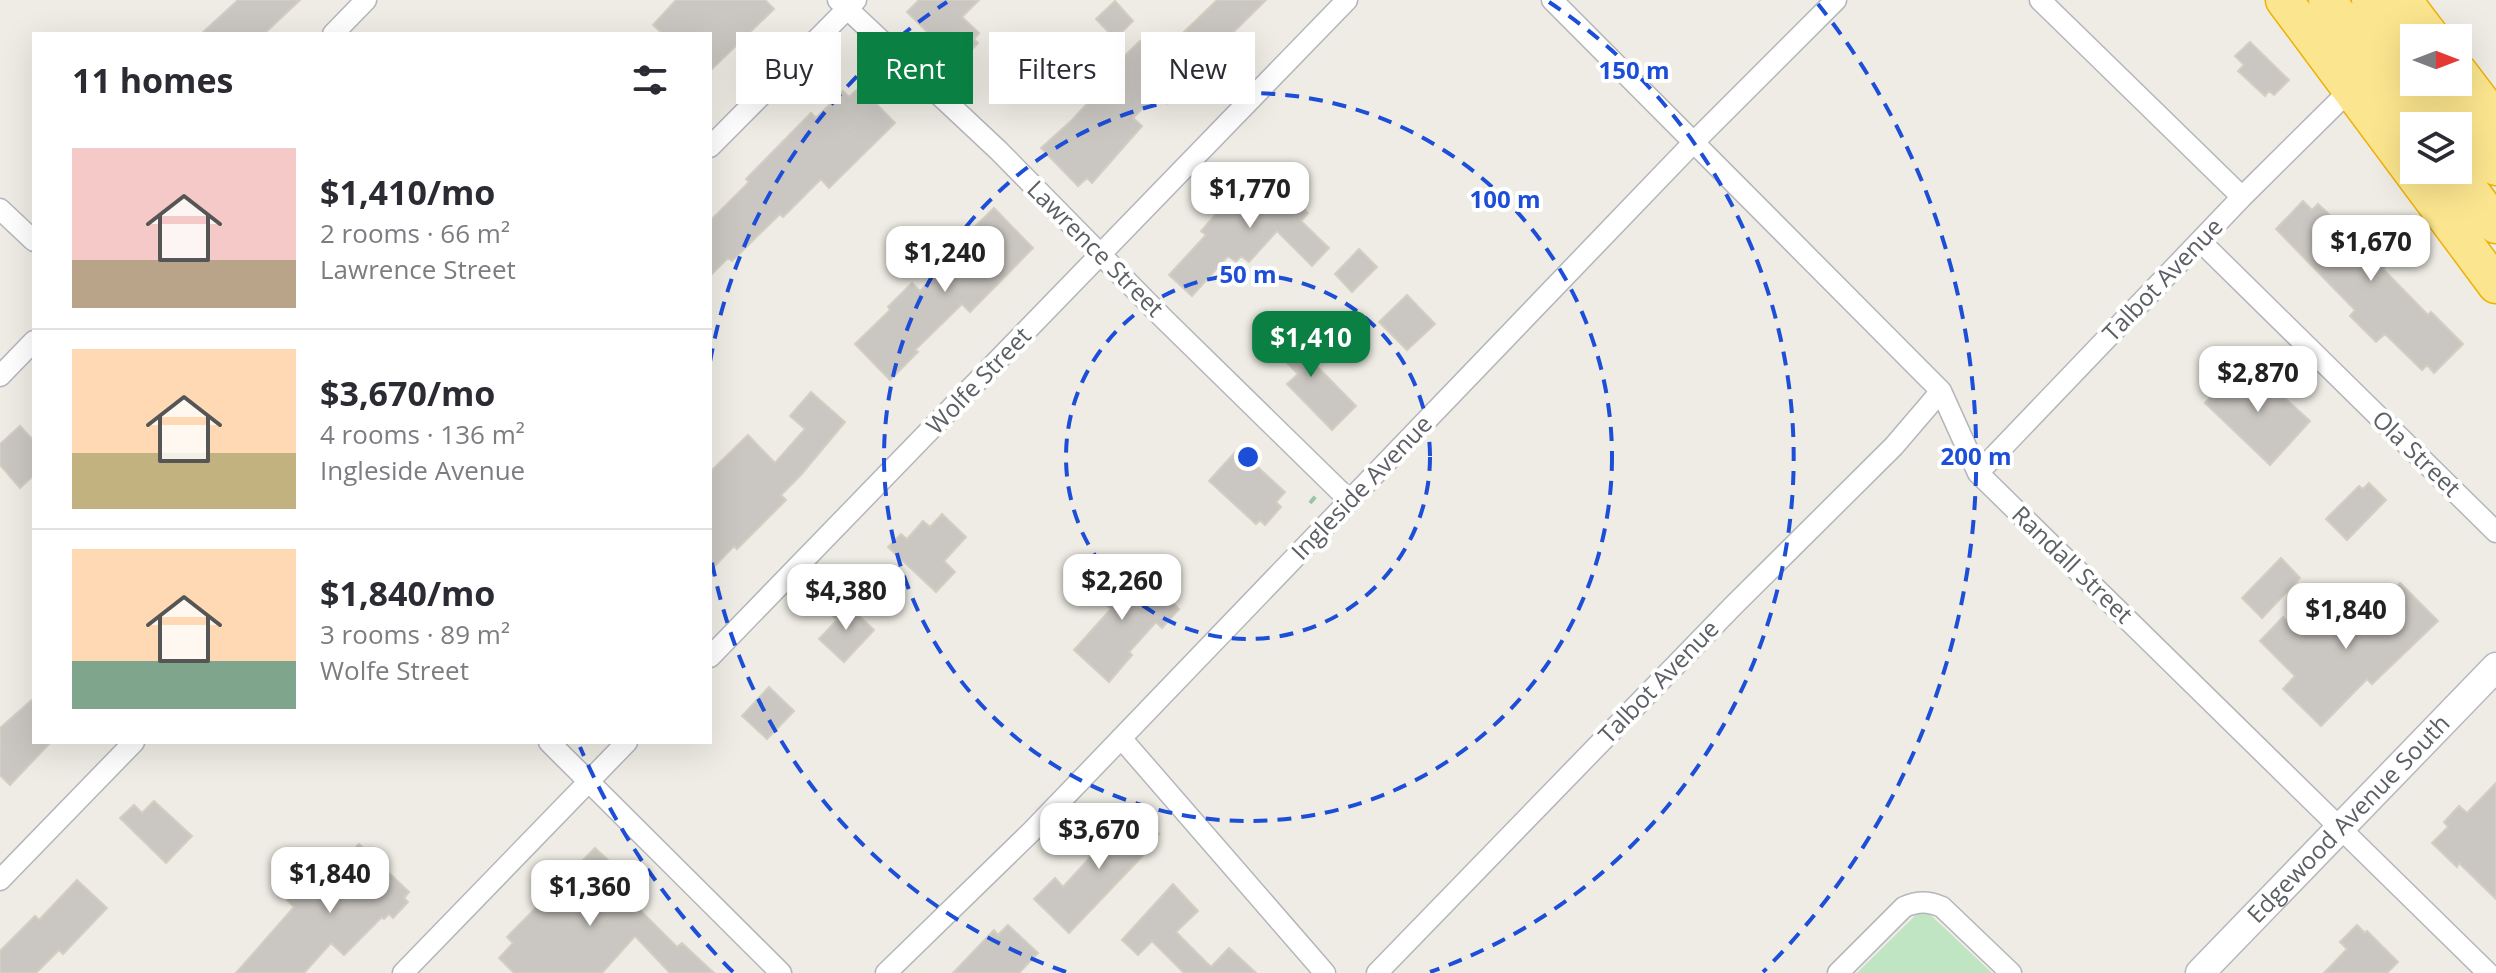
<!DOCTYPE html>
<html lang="en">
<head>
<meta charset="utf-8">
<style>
  body { margin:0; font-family:"Open Sans",sans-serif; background:#f2f2f3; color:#2b2b33; height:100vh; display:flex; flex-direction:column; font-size:30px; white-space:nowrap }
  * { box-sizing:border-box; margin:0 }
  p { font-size:26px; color:#7c7c81 }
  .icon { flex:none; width:44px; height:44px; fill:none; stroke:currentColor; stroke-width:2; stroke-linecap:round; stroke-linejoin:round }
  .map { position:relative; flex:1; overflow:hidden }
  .drawer { position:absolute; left:32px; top:32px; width:680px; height:712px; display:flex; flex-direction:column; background:#fff; border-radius:0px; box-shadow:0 8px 32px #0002 }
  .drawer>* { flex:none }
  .hud { position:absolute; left:736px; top:32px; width:760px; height:72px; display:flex; gap:16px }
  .needle { width:52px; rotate:90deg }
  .fabs { position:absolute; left:2400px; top:24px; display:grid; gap:16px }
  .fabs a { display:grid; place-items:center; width:72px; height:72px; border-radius:0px; background:#fff; box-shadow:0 8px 32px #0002; font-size:40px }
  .price { position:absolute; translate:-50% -68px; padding:0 18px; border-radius:16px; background:#fff; color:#222; font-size:26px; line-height:52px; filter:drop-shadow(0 2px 4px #0008) }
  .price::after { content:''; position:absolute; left:50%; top:48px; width:24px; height:18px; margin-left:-12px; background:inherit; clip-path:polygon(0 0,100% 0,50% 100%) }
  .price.current { background:#0b8043; color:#fff }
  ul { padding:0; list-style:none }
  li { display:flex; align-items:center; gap:24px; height:200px; padding:0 40px }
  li+li { border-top:2px solid #e1e1e2 }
  li span { display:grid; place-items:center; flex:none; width:224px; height:160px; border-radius:0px; color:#555 }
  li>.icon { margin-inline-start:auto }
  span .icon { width:96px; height:96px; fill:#fffc; stroke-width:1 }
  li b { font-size:34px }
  h2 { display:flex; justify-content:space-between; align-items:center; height:96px; padding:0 40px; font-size:34px }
  .tag { padding:0 28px; border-radius:0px; background:#fff; box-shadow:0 8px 32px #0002; font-size:28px; line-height:72px }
  .tag.current { background:#0b8043; color:#fff }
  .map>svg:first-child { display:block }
  .green { fill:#c0e5c2 }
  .building { fill:#cac6c1; stroke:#d3cec2; stroke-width:2 }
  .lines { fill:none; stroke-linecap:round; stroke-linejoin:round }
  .street-casing { stroke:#b4b6bb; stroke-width:23 }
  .secondary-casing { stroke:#b5b8be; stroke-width:31 }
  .highway-casing { stroke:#efb103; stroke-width:39 }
  .path { stroke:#98c4a7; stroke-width:4; stroke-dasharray:8 4; stroke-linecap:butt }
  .street { stroke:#fff; stroke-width:20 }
  .secondary { stroke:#fff; stroke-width:28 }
  .highway { stroke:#fbe58e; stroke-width:36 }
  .ring { fill:none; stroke:#1d4ed8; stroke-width:4; stroke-dasharray:14 10 }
  .labels { text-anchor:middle; stroke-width:8; stroke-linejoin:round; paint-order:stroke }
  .street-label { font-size:24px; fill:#5c5f64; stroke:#fff }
  .centre { fill:#1d4ed8; stroke:#fff; stroke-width:4 }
  .ring-label { font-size:24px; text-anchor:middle; font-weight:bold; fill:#1d4ed8; stroke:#fff; stroke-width:8; stroke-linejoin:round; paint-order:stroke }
</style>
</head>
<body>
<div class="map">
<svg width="2496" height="973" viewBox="0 0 2496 973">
  <rect width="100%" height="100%" fill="#eeece4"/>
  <path class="green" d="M1923 908 1992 973H1857Z"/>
  <path class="building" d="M238 0H300L264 34H201Z
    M676 0H765L774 9 710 71V34H663L653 25Z
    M919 0H979L962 17 979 33 974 39 978 43 959 63 907 12Z
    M1217 0H1266L1197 68 1190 61 1133 118 1142 126 1092 183 1087 178 1078 186 1041 148 1072 120 1116 73 1112 68 1140 41 1157 58Z
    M1115 1 1133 21 1115 39 1096 19Z
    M2250 42 2289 80 2274 95 2269 91 2265 96 2238 71 2244 65 2235 56Z
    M860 87 895 123 829 188 821 179 783 217 780 214 732 261 728 258 710 276V221L749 182 746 179 811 113 816 118 843 91 849 97Z
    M1268 166 1307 201 1302 207 1308 213 1301 221 1329 248 1312 266 1277 231 1249 262 1241 256 1236 262 1228 256 1192 296 1169 275 1206 235 1201 231 1230 198 1235 203Z
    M2303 201 2312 210 2318 204 2353 237 2361 229 2377 244 2404 216 2420 231 2383 269 2428 315 2431 312 2463 344 2434 373 2427 365 2422 370 2385 334 2376 342 2350 316 2355 310 2276 229Z
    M994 208 1033 248 970 312 962 304 915 350 918 352 890 380 855 344 890 310 888 307 912 283 920 291 969 244 963 238Z
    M1359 249 1377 267 1352 292 1335 274Z
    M1407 295 1435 324 1407 350 1379 322Z
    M1288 322 1305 339 1298 347 1356 406 1332 430 1287 384 1298 374 1267 342Z
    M2240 367 2249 376 2254 370 2310 421 2270 465 2205 403Z
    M811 392 845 422 800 476 781 495 786 500 737 549 734 546 710 571V472L748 435 775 463 805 429 790 416Z
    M20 426 34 441V475L20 488 0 465V444Z
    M1238 449 1285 492 1276 502 1281 507 1265 525 1260 520 1256 524 1209 481Z
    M2369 483 2386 500 2347 540 2326 519 2359 486 2363 489Z
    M942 514 966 537 944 561 955 572 936 592 888 547 901 534 907 539 923 521 930 527Z
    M2281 558 2300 578 2262 618 2242 598Z
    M1116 564 1155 600 1162 592 1179 609 1162 628 1156 622 1129 652 1132 655 1109 682 1074 650 1111 609 1090 590Z
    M2400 583 2438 621 2372 684 2367 679 2321 726 2283 689 2295 676 2260 641 2283 617 2300 635 2332 603 2357 627Z
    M842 600 874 630 844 662 819 639 837 620 830 613Z
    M769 687 794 711 767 739 742 716Z
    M34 698V742H51L10 785 0 775V728Z
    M2496 783V899L2459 863 2457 867 2432 843 2448 827 2444 822 2459 806 2467 813Z
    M154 801 192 836 166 863 120 818 134 805 142 813Z
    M1130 805 1159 834 1151 841 1154 844 1069 933 1034 899 1055 878 1063 887 1116 829 1111 825Z
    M359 844 409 892 404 898 408 902 393 918 389 914 384 919 382 917 344 955 331 943 304 973H236L294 907 287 900 312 875 322 884Z
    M595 848 622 873 615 880 617 883 615 885 677 947 682 943 714 973H670L635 936 602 973H514L499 958 513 943 507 937Z
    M77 880 107 908 63 954 59 950 36 973H0V951L35 916 39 920Z
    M1173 884 1198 911 1176 932 1211 967 1229 948 1256 973H1184L1152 941 1138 955 1122 940Z
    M1008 925 1038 953 1019 973H953L994 930 998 935Z
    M2357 925 2365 933 2367 931 2398 962 2387 973H2324L2347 949 2340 942Z"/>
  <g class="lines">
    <defs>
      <path id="street" d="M838 0 999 151 1164 319 1350 501
        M1552 0 1941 391 1978 473 2488 973
        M2040 0 2242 197
        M333 34 366 0
        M710 147 856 0
        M0 209 34 241
        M2200 241 2496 532
        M0 376 34 341
        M1978 473 2242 197 2350 90
        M710 657 1347 0
        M1121 738 1325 973
        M549 742 781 973
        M0 880 134 742
        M403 973 627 742
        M886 973 1032 831 1694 142 1836 0
        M1377 973 1734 605 1894 446 1941 391
        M1838 973 1904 907C1918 901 1928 901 1942 907L2011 973"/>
      <g id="secondary">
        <path id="s1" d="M2200 973 2496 667"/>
      </g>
      <path id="highway" d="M2284 0 2496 285
        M2327 0 2422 126
        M2370 0 2414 58
        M2403 0 2432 38
        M2458 71 2496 121
        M2432 82 2496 167
        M2455 170 2496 225"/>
    </defs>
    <use href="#street" class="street-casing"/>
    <use href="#secondary" class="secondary-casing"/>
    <use href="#highway" class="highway-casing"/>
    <path class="path" d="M1310 503 1316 496"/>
    <use href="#street" class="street"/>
    <use href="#secondary" class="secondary"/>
    <use href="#highway" class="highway"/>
  </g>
  <g class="ring">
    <circle cx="1248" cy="457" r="182"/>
    <circle cx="1248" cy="457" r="364"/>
    <path d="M1066 972A546 546 0 0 1 710 552M710 362A546 546 0 0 1 947 2M1549 2A546 546 0 0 1 1430 972"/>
    <path d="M733 972A728 728 0 0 1 580 747M1818 4A728 728 0 0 1 1763 972"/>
  </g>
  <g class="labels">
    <g class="street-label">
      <text transform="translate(1095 249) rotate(45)" y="8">Lawrence Street</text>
      <text transform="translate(2163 280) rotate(-46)" y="8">Talbot Avenue</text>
      <text transform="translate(979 381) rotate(-46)" y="8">Wolfe Street</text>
      <text transform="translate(2416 454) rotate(44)" y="8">Ola Street</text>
      <text transform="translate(1362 488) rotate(-46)" y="8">Ingleside Avenue</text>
      <text transform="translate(2072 565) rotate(44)" y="8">Randall Street</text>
      <text transform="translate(1659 682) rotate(-46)" y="8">Talbot Avenue</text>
      <text dy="8" stroke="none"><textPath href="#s1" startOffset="214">Edgewood Avenue South</textPath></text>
    </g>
  </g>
  <circle cx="1248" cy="457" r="12" class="centre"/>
  <g class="ring-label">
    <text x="1634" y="79">150 m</text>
    <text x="1505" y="208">100 m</text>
    <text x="1248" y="283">50 m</text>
    <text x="1976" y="465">200 m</text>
  </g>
</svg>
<div class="fabs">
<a><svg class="needle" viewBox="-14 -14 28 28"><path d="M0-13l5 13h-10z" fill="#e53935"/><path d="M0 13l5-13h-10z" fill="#7c7c81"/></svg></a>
<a><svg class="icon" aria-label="layers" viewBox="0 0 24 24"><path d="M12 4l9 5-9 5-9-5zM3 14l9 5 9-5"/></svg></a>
</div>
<b class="price" style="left:1250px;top:230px">$1,770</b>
<b class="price" style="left:2371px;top:283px">$1,670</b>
<b class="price" style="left:945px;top:294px">$1,240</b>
<b class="price current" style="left:1311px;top:379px">$1,410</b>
<b class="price" style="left:2258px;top:414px">$2,870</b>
<b class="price" style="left:1122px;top:622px">$2,260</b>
<b class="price" style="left:846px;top:632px">$4,380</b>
<b class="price" style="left:2346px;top:651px">$1,840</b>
<b class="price" style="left:1099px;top:871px">$3,670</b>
<b class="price" style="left:330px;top:915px">$1,840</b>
<b class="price" style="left:590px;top:928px">$1,360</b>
<div class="hud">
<a class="tag">Buy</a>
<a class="tag current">Rent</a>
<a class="tag">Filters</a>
<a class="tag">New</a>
</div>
<section class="drawer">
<h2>11 homes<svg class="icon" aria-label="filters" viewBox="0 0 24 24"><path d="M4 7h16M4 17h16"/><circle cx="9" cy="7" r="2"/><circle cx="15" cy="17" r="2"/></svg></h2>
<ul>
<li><span style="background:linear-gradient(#f6c9c9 70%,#b9a48a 0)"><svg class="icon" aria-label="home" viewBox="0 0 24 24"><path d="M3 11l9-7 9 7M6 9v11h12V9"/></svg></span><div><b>$1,410/mo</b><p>2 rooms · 66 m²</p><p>Lawrence Street</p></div></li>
<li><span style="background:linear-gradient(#ffd9b3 65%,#c2b280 0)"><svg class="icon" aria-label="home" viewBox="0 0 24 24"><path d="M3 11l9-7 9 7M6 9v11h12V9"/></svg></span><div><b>$3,670/mo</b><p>4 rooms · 136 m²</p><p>Ingleside Avenue</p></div></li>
<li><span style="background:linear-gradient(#ffd9b3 70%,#7fa58c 0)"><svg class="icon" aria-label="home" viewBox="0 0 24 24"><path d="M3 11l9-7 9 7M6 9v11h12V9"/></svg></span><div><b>$1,840/mo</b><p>3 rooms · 89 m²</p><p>Wolfe Street</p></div></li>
</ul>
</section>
</div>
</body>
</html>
